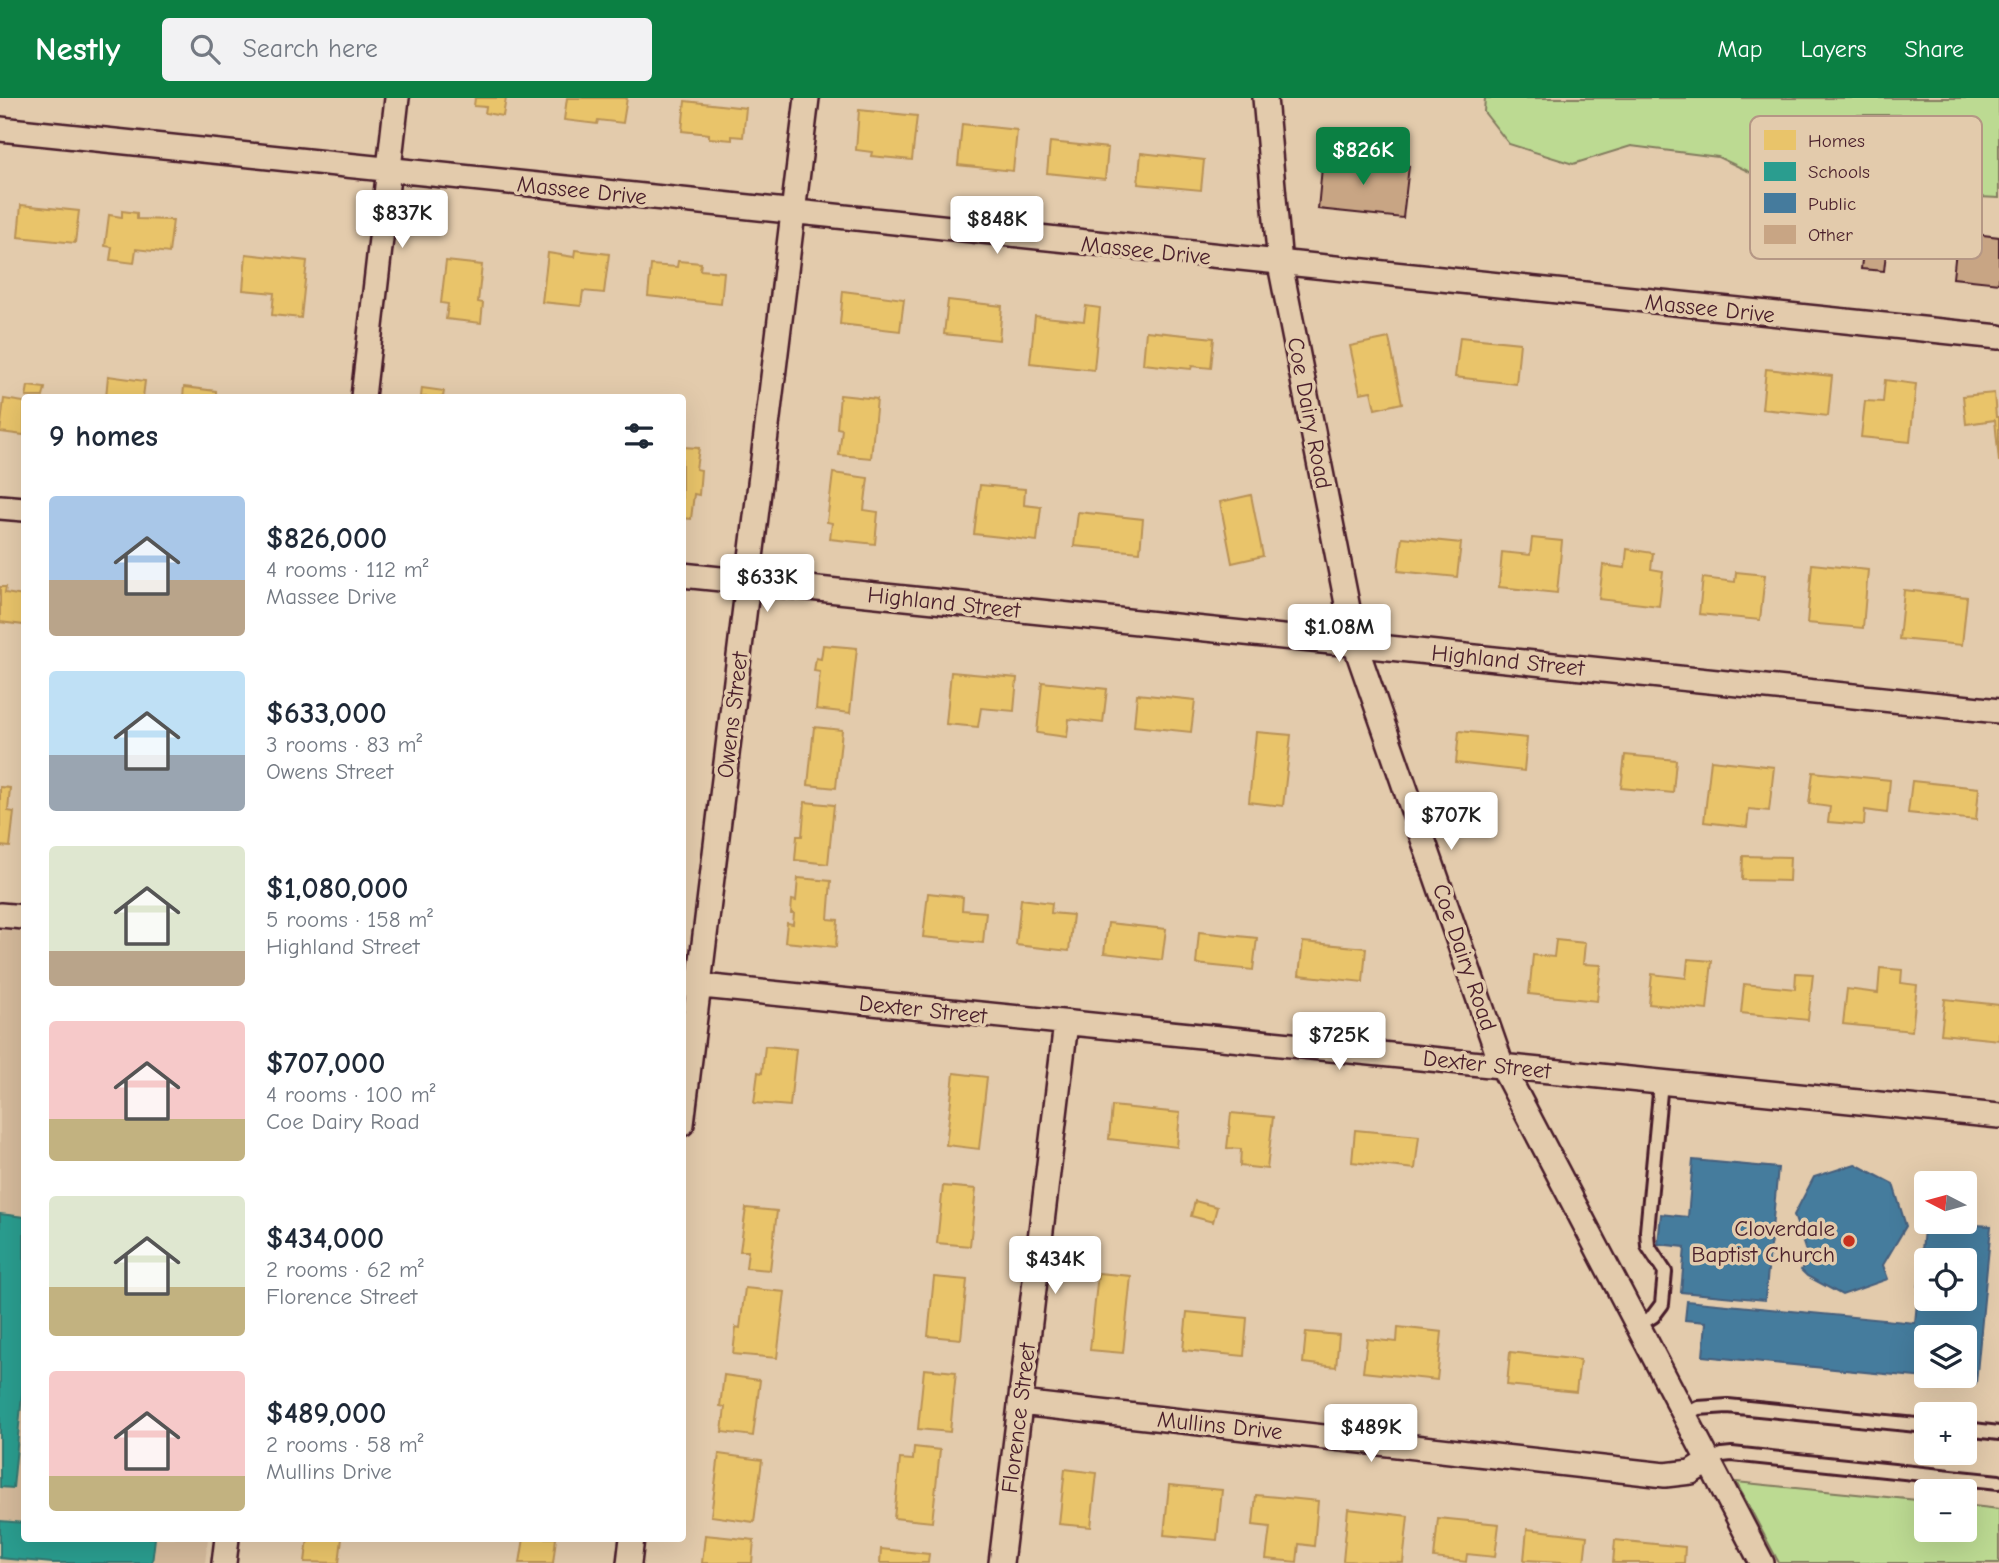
<!DOCTYPE html>
<html lang="en">
<head>
<meta charset="utf-8">
<style>
  body { margin:0; font-family:"Comic Neue",sans-serif; background:#f2f2f3; color:#1f2937; height:100vh; display:flex; flex-direction:column; font-size:26px; white-space:nowrap }
  * { box-sizing:border-box; margin:0 }
  p { font-size:23px; color:#747a83 }
  .icon { flex:none; width:38px; height:38px; fill:none; stroke:currentColor; stroke-width:2; stroke-linecap:round; stroke-linejoin:round }
  .map { position:relative; flex:1; overflow:hidden }
  .drawer { position:absolute; left:21px; top:296px; width:665px; height:1148px; display:flex; flex-direction:column; background:#fff; border-radius:7px; box-shadow:0 7px 28px #0002 }
  .drawer>* { flex:none }
  .needle { width:46px; rotate:276deg }
  .buttons { position:absolute; left:1914px; top:1073px; display:grid; gap:14px }
  .buttons a { display:grid; place-items:center; width:63px; height:63px; border-radius:7px; background:#fff; box-shadow:0 7px 28px #0002; font-size:35px }
  .price { position:absolute; translate:-50% -60px; padding:0 16px; border-radius:7px; background:#fff; color:#222; font-size:23px; line-height:46px; filter:drop-shadow(0 2px 4px #0008) }
  .price::after { content:''; position:absolute; left:50%; top:42px; width:21px; height:16px; margin-left:-10px; background:inherit; clip-path:polygon(0 0,100% 0,50% 100%) }
  .price.active { background:#0b8043; color:#fff }
  ul { padding:0; list-style:none }
  li { display:flex; align-items:center; gap:21px; height:175px; padding:0 28px }
  li span { display:grid; place-items:center; flex:none; width:196px; height:140px; border-radius:7px; color:#555 }
  li>.icon { margin-inline-start:auto }
  span .icon { width:84px; height:84px; fill:#fffc; stroke-width:1 }
  li b { font-size:30px }
  h2 { display:flex; justify-content:space-between; align-items:center; height:84px; padding:0 28px; font-size:30px }
  header { display:flex; align-items:center; gap:42px; box-sizing:border-box; height:98px; padding:0 35px; background:#0b8043; color:#fff }
  header strong { font-size:33px }
  nav { display:flex; gap:38px; margin-inline-start:auto; font-size:24px }
  .search { width:490px; height:63px; background:#f2f2f3; display:flex; align-items:center; gap:18px; box-sizing:border-box; padding:0 24px; border-radius:7px; color:#747a83; font-size:26px }
  .map>svg:first-child { display:block }
  .built { fill:#d5ba9b }
  .green { fill:#bcda92; stroke:#837c5e; stroke-width:2 }
  .homes { fill:#e9c46a; stroke:#b99257; stroke-width:2 }
  .schools { fill:#2a9d8f; stroke:#347771; stroke-width:2 }
  .public { fill:#457b9d; stroke:#465f7b; stroke-width:2; fill-rule:evenodd }
  .building { fill:#c8a584; stroke:#4a1f2b; stroke-width:2 }
  .lines { fill:none; stroke-linecap:round; stroke-linejoin:round }
  .service-casing { stroke:#4a1f2b; stroke-width:18 }
  .minor-casing { stroke:#4a1f2b; stroke-width:28 }
  .service { stroke:#e3cbac; stroke-width:12 }
  .minor { stroke:#e3cbac; stroke-width:23 }
  .poi-dot { fill:#c8321e; stroke:#e3cbac; stroke-width:2.5 }
  .labels { text-anchor:middle; stroke-width:7; stroke-linejoin:round; paint-order:stroke }
  .street-label { font-size:23px; fill:#4a1f2b; stroke:#e3cbac }
  .poi-label { font-size:23px; fill:#4a1f2b; stroke:#e3cbac; text-anchor:end }
  .key { fill:#e3cbac; stroke:#b59785; stroke-width:2 }
  .key-label { font-size:19px; fill:#4a1f2b }
</style>
</head>
<body>
<header>
<strong>Nestly</strong>
<div class="search"><svg class="icon" aria-label="search" viewBox="0 0 24 24"><circle cx="10" cy="10" r="6"/><path d="M15 15l6 6"/></svg>Search here</div>
<nav><a>Map</a><a>Layers</a><a>Share</a></nav>
</header>
<div class="map">
<svg width="1999" height="1465" viewBox="0 0 1999 1465">
  <rect width="100%" height="100%" fill="#e3cbac"/>
  <filter id="ink" filterUnits="userSpaceOnUse"><feTurbulence type="fractalNoise" baseFrequency=".0143" numOctaves="2"/><feDisplacementMap in="SourceGraphic" scale="14" xChannelSelector="R" yChannelSelector="G"/><feConvolveMatrix kernelMatrix="1 2 1 2 8 2 1 2 1" color-interpolation-filters="sRGB"/></filter>
  <g filter="url(#ink)">
    <path class="built" d="M0 832 24 834V1440H208L205 1465H0Z"/>
    <path class="green" d="M1485 0H1999V100L1935 97 1933 17H1849L1837 69 1810 83 1802 100 1778 109 1766 98 1750 74 1718 59 1631 48 1573 66 1509 46 1484 14Z
      M1736 1384 1927 1403V1432H1965V1407L1999 1411V1465H1779Z"/>
    <path class="homes" d="M475 0H506L503 18 485 15 486 9 474 8Z
      M567 0H627L623 25 598 22 597 26 564 22Z
      M685 3 746 10 743 39 732 38V42L709 40V36L682 33Z
      M859 12 917 18 912 62 871 58 872 54 856 52Z
      M962 26 1017 32 1013 73 958 67Z
      M1050 44 1108 50 1105 81 1047 75Z
      M1141 55 1204 62 1201 92 1138 86Z
      M21 107 79 113 75 145 18 139Z
      M122 113 137 115V121L173 122 169 155 136 151 134 165 110 162 112 149 105 148 109 117 122 119Z
      M575 152 609 156 604 195 583 193 581 208 542 204 548 155 574 159Z
      M246 156 307 163 301 220 272 217 274 195 243 192Z
      M446 163 482 167 478 204 483 205 481 225 446 221 448 206 441 205Z
      M678 163 701 165 700 172 724 174 721 206 648 198 651 167 677 169Z
      M843 193 904 201 900 233 840 226Z
      M948 202 1002 208 999 242 944 236Z
      M1086 208 1100 210 1094 272 1030 265 1035 218 1084 223Z
      M1146 233 1214 240 1211 270 1192 268 1191 271 1143 266Z
      M1460 239 1520 245 1516 286 1455 279Z
      M1389 240 1402 305 1375 311 1371 293 1360 295 1350 248Z
      M1766 271 1832 278 1828 318 1762 311Z
      M108 278 145 283 143 299H106Z
      M1885 282 1916 286 1910 344 1861 339 1865 303 1883 304Z
      M28 288 45 290 43 299H26Z
      M184 289 216 293V299H183Z
      M422 290 444 293 443 299H421Z
      M1994 295 1996 319H1999V364L1995 322 1966 326 1963 298Z
      M840 297 877 301 871 360 839 357 842 331 837 330Z
      M4 301 24 304V337L0 334Z
      M682 349 699 350 696 371 701 372 699 397 694 396 691 421 682 420Z
      M833 375 868 380 864 412 878 414 875 446 830 441 832 425 827 424Z
      M980 387 1025 391 1024 407 1041 409 1037 443 974 436Z
      M1251 397 1263 458 1232 465 1220 404Z
      M1078 414 1143 421 1140 454 1074 448Z
      M1402 439 1461 445 1457 479 1398 473Z
      M1532 440 1562 443 1557 495 1499 489 1502 454 1530 457Z
      M1627 451 1653 455 1651 471 1663 473 1659 508 1599 501 1603 467 1625 470Z
      M1812 466 1868 472 1863 530 1807 525Z
      M1736 474 1765 477 1760 522 1699 516 1703 480 1735 484Z
      M0 489H6L5 495 24 498V527L0 524Z
      M1904 492 1967 499 1962 547 1899 541Z
      M823 547 857 550 850 615 816 611 820 574 814 573 816 560 821 561Z
      M951 574 1017 580 1014 613 981 610 978 629 946 626Z
      M1042 584 1107 591 1103 625 1069 621 1067 639 1037 635Z
      M1137 596 1195 602 1191 634 1134 628Z
      M814 629 842 632 836 690 808 687Z
      M1459 633 1527 640 1524 673 1456 665Z
      M1256 634 1291 637 1283 708 1249 704Z
      M1625 657 1676 662 1673 695 1621 690Z
      M1711 662 1774 669 1769 713 1749 711 1747 729 1704 724Z
      M1813 674 1890 682 1887 715 1865 712 1864 727 1828 724 1830 709 1809 706Z
      M1912 683 1979 690 1976 722 1908 715Z
      M0 689 10 690 8 713 14 714 10 749 0 748Z
      M805 704 834 707 828 766 795 762 797 738H802Z
      M1743 758 1790 759 1789 783 1742 782Z
      M798 780 831 783 828 821 838 822 836 849 785 844 787 825 793 826 794 815H791L792 802 796 803Z
      M928 795 963 799 962 812 986 814 983 845 923 839Z
      M1021 801 1052 805 1051 815 1073 817 1069 853 1016 847Z
      M1108 825 1166 831 1162 862 1104 855Z
      M1199 834 1257 840 1253 872 1196 866Z
      M1556 842 1585 845 1583 866 1601 867 1597 903 1529 896 1533 857 1554 859Z
      M1303 844 1366 850 1363 884 1299 877Z
      M1688 861 1712 863 1707 912 1649 906 1652 876 1686 880Z
      M1880 870 1902 872 1901 885 1917 887 1912 933 1843 926 1847 891 1878 895Z
      M1796 875 1813 876 1808 922 1741 915 1744 886 1795 891Z
      M1945 901 1999 907V942L1941 936Z
      M765 948 796 951 790 1008 754 1005 758 974 762 975Z
      M954 975 987 979 979 1051 946 1047Z
      M1112 1008 1180 1015 1177 1049 1109 1041Z
      M1231 1015 1273 1019 1267 1071 1240 1068 1241 1051 1227 1050Z
      M1355 1032 1419 1038 1415 1071 1352 1064Z
      M943 1088 976 1091 970 1148 937 1145Z
      M1195 1103 1217 1109 1213 1124 1191 1118Z
      M746 1110 777 1113 770 1172 746 1170 748 1153H740Z
      M1098 1175 1131 1178 1123 1255 1090 1252Z
      M934 1179 967 1182 961 1241 928 1238Z
      M745 1190 785 1194 777 1260 733 1256 736 1229 740 1230Z
      M1187 1214 1247 1220 1244 1258 1183 1252Z
      M1398 1229 1442 1234 1437 1282 1363 1274 1367 1241 1397 1244Z
      M1306 1234 1339 1237 1336 1269 1303 1265Z
      M1510 1254 1580 1262 1576 1294 1507 1287Z
      M924 1271 956 1274 950 1334 918 1331Z
      M724 1277 760 1282 753 1338 722 1334 725 1309 720 1308Z
      M914 1349 940 1352 932 1424 894 1420 900 1361 913 1362Z
      M719 1356 762 1362 754 1424 711 1418Z
      M1065 1371 1097 1375 1091 1429 1059 1426Z
      M1169 1387 1222 1392 1217 1442 1164 1437Z
      M1256 1397 1318 1403 1314 1448 1299 1446 1297 1464 1266 1461 1270 1429 1253 1427Z
      M1348 1411 1408 1418 1403 1465 1343 1463Z
      M1438 1420 1499 1426 1495 1459 1467 1456 1466 1464 1434 1460Z
      M1527 1431 1587 1438 1584 1465 1524 1462Z
      M705 1437 754 1442 752 1465H702Z
      M308 1440H342L339 1465 305 1464Z
      M524 1440H556L553 1465H520Z
      M1615 1442 1685 1449 1684 1465H1613Z
      M881 1451 929 1456 928 1465H880Z"/>
    <path class="schools" d="M0 1116 24 1119V1276L13 1390 0 1389Z
      M0 1423 24 1425V1440H155L152 1465H52L0 1460Z"/>
    <path class="public" d="M1693 1062 1778 1070 1765 1202 1681 1194 1685 1149 1658 1146 1661 1116 1688 1119Z
      M1855 1066 1893 1086 1906 1128 1883 1167 1888 1181 1842 1197 1807 1178 1801 1172 1808 1160 1794 1117 1814 1079Z
      M1925 1121 1927 1124 1991 1128 1976 1285 1703 1258 1706 1224 1685 1222 1687 1203 1915 1225ZM1927 1162H1965V1200H1927ZM1927 1239H1965V1278H1927Z"/>
    <path class="building" d="M1323 59 1409 68 1403 120 1318 111Z
      M1872 69 1895 72 1884 173 1861 171Z
      M1958 134 1999 139V185L1953 180Z"/>
    <g class="lines">
      <defs>
        <path id="service" d="M1637 1228 1653 1218 1662 1206 1665 1174 1648 1148 1647 1133 1661 984
          M1685 1317 1698 1310 1728 1308 1927 1328
          M1965 1331 1999 1335
          M1708 1363 1722 1357 1732 1356 1999 1384"/>
        <path id="minor" d="M1265 0 1280 166 1355 546 1502 968 1762 1465
          M0 31 1999 239
          M363 299 397 0
          M0 409 24 411
          M682 477 1999 613
          M0 817 24 819
          M682 886 1999 1018
          M682 1026 807 0
          M1020 1305 1665 1377 1691 1374 1708 1363
          M224 1465 227 1440
          M629 1465 632 1440
          M1001 1465 1066 925"/>
      </defs>
      <use href="#service" class="service-casing"/>
      <use href="#minor" class="minor-casing"/>
      <use href="#service" class="service"/>
      <use href="#minor" class="minor"/>
    </g>
  </g>
  <circle class="poi-dot" cx="1849" cy="1143" r="7"/>
  <g class="labels">
    <g class="street-label">
      <text transform="translate(582 92) rotate(6)" y="8">Massee Drive</text>
      <text transform="translate(1146 152) rotate(6)" y="8">Massee Drive</text>
      <text transform="translate(1710 210) rotate(6)" y="8">Massee Drive</text>
      <text transform="translate(1310 315) rotate(79)" y="8">Coe Dairy Road</text>
      <text transform="translate(944 504) rotate(6)" y="8">Highland Street</text>
      <text transform="translate(1508 562) rotate(6)" y="8">Highland Street</text>
      <text transform="translate(732 617) rotate(-83)" y="8">Owens Street</text>
      <text transform="translate(1465 859) rotate(71)" y="8">Coe Dairy Road</text>
      <text transform="translate(923 911) rotate(6)" y="8">Dexter Street</text>
      <text transform="translate(1487 966) rotate(6)" y="8">Dexter Street</text>
      <text transform="translate(1018 1320) rotate(-83)" y="8">Florence Street</text>
      <text transform="translate(1220 1327) rotate(6)" y="8">Mullins Drive</text>
    </g>
    <g class="poi-label">
      <text x="1835" y="1138">Cloverdale<tspan x="1835" dy="26">Baptist Church</tspan></text>
    </g>
  </g>
  <rect x="1750" y="18" width="232" height="143" rx="10" class="key"/>
  <rect x="1764" y="32" width="32" height="20" fill="#e9c46a"/>
  <rect x="1764" y="64" width="32" height="19" fill="#2a9d8f"/>
  <rect x="1764" y="95" width="32" height="20" fill="#457b9d"/>
  <rect x="1764" y="127" width="32" height="19" fill="#c8a584"/>
  <g class="key-label">
    <text x="1808" y="49">Homes</text>
    <text x="1808" y="80">Schools</text>
    <text x="1808" y="112">Public</text>
    <text x="1808" y="143">Other</text>
  </g>
</svg>
<div class="buttons">
<a><svg class="needle" viewBox="-14 -14 28 28"><path d="M0-13l5 13h-10z" fill="#e53935"/><path d="M0 13l5-13h-10z" fill="#747a83"/></svg></a>
<a><svg class="icon" aria-label="locate" viewBox="0 0 24 24"><circle cx="12" cy="12" r="6"/><path d="M12 2v4M12 18v4M2 12h4M18 12h4"/></svg></a>
<a><svg class="icon" aria-label="layers" viewBox="0 0 24 24"><path d="M12 4l9 5-9 5-9-5zM3 14l9 5 9-5"/></svg></a>
<a>+</a>
<a>−</a>
</div>
<b class="price active" style="left:1363px;top:89px">$826K</b>
<b class="price" style="left:402px;top:152px">$837K</b>
<b class="price" style="left:997px;top:158px">$848K</b>
<b class="price" style="left:767px;top:516px">$633K</b>
<b class="price" style="left:1339px;top:566px">$1.08M</b>
<b class="price" style="left:1451px;top:754px">$707K</b>
<b class="price" style="left:1339px;top:974px">$725K</b>
<b class="price" style="left:1055px;top:1198px">$434K</b>
<b class="price" style="left:1371px;top:1366px">$489K</b>
<section class="drawer">
<h2>9 homes<svg class="icon" aria-label="filters" viewBox="0 0 24 24"><path d="M4 7h16M4 17h16"/><circle cx="9" cy="7" r="2"/><circle cx="15" cy="17" r="2"/></svg></h2>
<ul>
<li><span style="background:linear-gradient(#a9c7e8 60%,#b9a48a 0)"><svg class="icon" aria-label="home" viewBox="0 0 24 24"><path d="M3 11l9-7 9 7M6 9v11h12V9"/></svg></span><div><b>$826,000</b><p>4 rooms · 112 m²</p><p>Massee Drive</p></div></li>
<li><span style="background:linear-gradient(#bfe0f5 60%,#9aa5b1 0)"><svg class="icon" aria-label="home" viewBox="0 0 24 24"><path d="M3 11l9-7 9 7M6 9v11h12V9"/></svg></span><div><b>$633,000</b><p>3 rooms · 83 m²</p><p>Owens Street</p></div></li>
<li><span style="background:linear-gradient(#dfe7d0 75%,#b9a48a 0)"><svg class="icon" aria-label="home" viewBox="0 0 24 24"><path d="M3 11l9-7 9 7M6 9v11h12V9"/></svg></span><div><b>$1,080,000</b><p>5 rooms · 158 m²</p><p>Highland Street</p></div></li>
<li><span style="background:linear-gradient(#f6c9c9 70%,#c2b280 0)"><svg class="icon" aria-label="home" viewBox="0 0 24 24"><path d="M3 11l9-7 9 7M6 9v11h12V9"/></svg></span><div><b>$707,000</b><p>4 rooms · 100 m²</p><p>Coe Dairy Road</p></div></li>
<li><span style="background:linear-gradient(#dfe7d0 65%,#c2b280 0)"><svg class="icon" aria-label="home" viewBox="0 0 24 24"><path d="M3 11l9-7 9 7M6 9v11h12V9"/></svg></span><div><b>$434,000</b><p>2 rooms · 62 m²</p><p>Florence Street</p></div></li>
<li><span style="background:linear-gradient(#f6c9c9 75%,#c2b280 0)"><svg class="icon" aria-label="home" viewBox="0 0 24 24"><path d="M3 11l9-7 9 7M6 9v11h12V9"/></svg></span><div><b>$489,000</b><p>2 rooms · 58 m²</p><p>Mullins Drive</p></div></li>
</ul>
</section>
</div>
</body>
</html>
